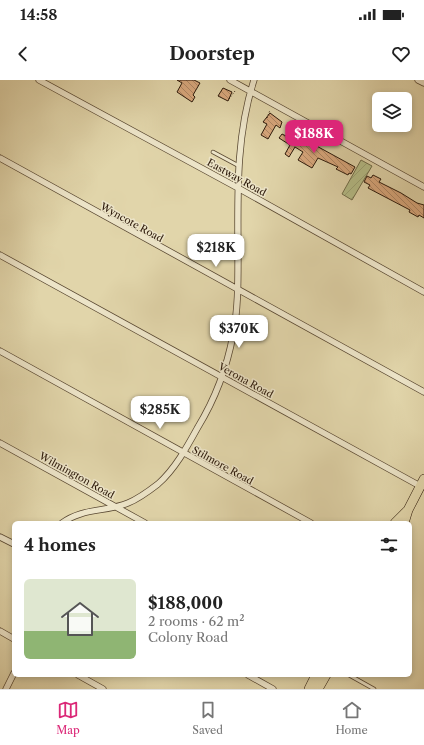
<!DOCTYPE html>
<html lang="en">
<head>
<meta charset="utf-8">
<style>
  body { margin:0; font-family:"Libre Caslon Text",serif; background:#f2f2f2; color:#222; height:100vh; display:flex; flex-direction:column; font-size:15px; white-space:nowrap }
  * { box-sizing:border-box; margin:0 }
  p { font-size:13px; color:#767676 }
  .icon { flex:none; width:22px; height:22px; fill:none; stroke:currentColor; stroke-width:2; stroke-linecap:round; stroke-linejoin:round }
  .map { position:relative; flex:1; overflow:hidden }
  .drawer { position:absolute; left:12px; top:441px; width:400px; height:156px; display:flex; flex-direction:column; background:#fff; border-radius:6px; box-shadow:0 2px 6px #0003 }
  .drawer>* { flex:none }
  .tools { position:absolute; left:372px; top:12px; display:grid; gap:8px }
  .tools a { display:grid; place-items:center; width:40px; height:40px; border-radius:6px; background:#fff; box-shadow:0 2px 6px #0003; font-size:20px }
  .price { position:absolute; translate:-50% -34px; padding:0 9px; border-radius:8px; background:#fff; color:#222; font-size:13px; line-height:26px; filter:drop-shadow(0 1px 2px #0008) }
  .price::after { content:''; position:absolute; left:50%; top:24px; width:12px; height:9px; margin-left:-6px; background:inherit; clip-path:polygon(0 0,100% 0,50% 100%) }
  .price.on { background:#db2777; color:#fff }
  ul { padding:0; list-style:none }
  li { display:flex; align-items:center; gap:12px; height:100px; padding:0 12px }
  li span { display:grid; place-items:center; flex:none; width:112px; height:80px; border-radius:6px; color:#555 }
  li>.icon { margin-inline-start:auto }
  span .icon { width:48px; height:48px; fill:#fffc; stroke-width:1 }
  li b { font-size:17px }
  h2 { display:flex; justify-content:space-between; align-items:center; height:48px; padding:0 12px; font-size:17px }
  .status { display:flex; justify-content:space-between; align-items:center; height:28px; padding:0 20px; background:#fff; direction:ltr }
  .status svg { height:11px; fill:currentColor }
  header { display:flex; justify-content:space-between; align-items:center; height:52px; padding:0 12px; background:#fff; font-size:18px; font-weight:700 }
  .dock { display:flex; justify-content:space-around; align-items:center; height:56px; border-top:1px solid #e0e0e0; background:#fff; font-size:11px; color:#767676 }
  .dock a { display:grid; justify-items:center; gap:2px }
  .dock .on { color:#db2777 }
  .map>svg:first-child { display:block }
  .garden { fill:url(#garden-furrows); stroke:#706b48 }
  .building { fill:url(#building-back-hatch); stroke:#2c190a }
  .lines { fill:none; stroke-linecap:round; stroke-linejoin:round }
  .lane-casing { stroke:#594832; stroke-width:4.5 }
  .street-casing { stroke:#594832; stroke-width:7 }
  .primary-casing { stroke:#2c190a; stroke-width:10 }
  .path { stroke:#2c190a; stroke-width:1; stroke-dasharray:1 2; stroke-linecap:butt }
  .lane { stroke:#ece4c8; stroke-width:3 }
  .street { stroke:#ece4c8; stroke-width:5.5 }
  .primary { stroke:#e1d5aa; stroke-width:9 }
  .labels { text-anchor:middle; stroke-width:3; stroke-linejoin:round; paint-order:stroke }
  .street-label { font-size:10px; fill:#2c190a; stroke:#ece4c8 }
</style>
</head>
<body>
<div class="status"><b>14:58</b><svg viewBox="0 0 49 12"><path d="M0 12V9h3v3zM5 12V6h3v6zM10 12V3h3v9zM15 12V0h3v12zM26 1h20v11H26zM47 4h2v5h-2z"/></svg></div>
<header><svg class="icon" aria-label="back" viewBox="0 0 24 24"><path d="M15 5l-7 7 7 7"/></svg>Doorstep<svg class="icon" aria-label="heart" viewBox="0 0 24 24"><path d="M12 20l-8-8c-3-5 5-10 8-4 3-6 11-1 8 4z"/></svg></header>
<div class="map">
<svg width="424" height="609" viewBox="0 0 424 609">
  <defs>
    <pattern id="garden-furrows" width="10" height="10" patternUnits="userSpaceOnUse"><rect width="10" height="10" fill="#b5bd87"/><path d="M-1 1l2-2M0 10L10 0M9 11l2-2" fill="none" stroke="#9ca273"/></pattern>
    <pattern id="building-back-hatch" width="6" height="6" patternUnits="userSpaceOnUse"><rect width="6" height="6" fill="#d8a77c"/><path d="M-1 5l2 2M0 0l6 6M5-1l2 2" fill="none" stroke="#af8764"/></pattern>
  </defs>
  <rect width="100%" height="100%" fill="#e1d5aa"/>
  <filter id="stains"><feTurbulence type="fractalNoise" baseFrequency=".005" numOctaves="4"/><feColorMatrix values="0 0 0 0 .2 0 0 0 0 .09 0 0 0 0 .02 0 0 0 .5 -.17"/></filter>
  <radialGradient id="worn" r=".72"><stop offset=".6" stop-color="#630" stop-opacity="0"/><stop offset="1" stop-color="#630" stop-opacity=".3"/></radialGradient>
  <path class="garden" d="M361 80 372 86 352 120 342 114Z"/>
  <path class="building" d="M177 0H194L200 3 193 15 195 17 192 22 177 12 182 3Z
    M223 8 232 12 228 21 218 16Z
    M270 33 282 42 280 48 276 45 268 59 261 55 267 44 263 42Z
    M291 52 355 87 351 94 349 93 348 95 336 89 338 87 318 78 312 88 298 80 303 72 295 67 289 77 285 74 290 65 279 58 282 54 288 57Z
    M373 95 381 99 379 102 401 113 417 123 424 125V138L419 135 418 137 409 132 410 130 368 108 370 105 364 102 367 96 371 98Z"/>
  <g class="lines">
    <defs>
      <path id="lane" d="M213 72 239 86
        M349 595 374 609"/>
      <path id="street" d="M39 0 238 108 424 212
        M230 0 424 107
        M418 0 424 3
        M0 78 424 312
        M0 175 420 406
        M0 271 311 443
        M0 363 145 443
        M62 443C82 428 106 432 128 423 138 419 149 411 158 404 175 389 187 367 198 347 215 319 227 287 233 255 238 230 238 204 238 179 238 119 235 59 254 0
        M0 457 14 464
        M0 551 14 559
        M78 595 103 609
        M248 595 273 609
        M6 609 14 593"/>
      <path id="primary" d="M395 443 407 431
        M404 443 408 430 424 399
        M309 609 316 595
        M318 609 326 595"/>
    </defs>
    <use href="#lane" class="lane-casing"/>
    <use href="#street" class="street-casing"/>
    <use href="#primary" class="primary-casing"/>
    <path class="path" d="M229 19 235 11
      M267 38 270 30"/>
    <use href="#lane" class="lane"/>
    <use href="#street" class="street"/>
    <use href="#primary" class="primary"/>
  </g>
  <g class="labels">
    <g class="street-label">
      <text transform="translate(237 97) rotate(29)" y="4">Eastway Road</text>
      <text transform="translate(132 142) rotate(29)" y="4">Wyncote Road</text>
      <text transform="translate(246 300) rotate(29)" y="4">Verona Road</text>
      <text transform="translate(223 385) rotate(29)" y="4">Stilmore Road</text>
      <text transform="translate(77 395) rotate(29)" y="4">Wilmington Road</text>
    </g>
  </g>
  <rect width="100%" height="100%" filter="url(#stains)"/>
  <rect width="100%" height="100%" fill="url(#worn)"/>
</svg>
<div class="tools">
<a><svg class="icon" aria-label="layers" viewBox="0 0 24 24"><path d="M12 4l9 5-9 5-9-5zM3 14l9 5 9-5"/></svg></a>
</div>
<b class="price on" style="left:314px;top:74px">$188K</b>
<b class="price" style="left:216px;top:188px">$218K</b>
<b class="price" style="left:239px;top:269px">$370K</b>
<b class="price" style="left:160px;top:350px">$285K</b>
<section class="drawer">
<h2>4 homes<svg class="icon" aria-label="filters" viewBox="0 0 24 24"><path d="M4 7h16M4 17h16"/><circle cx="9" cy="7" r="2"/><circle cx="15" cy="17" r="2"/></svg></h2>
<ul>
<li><span style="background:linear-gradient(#dfe7d0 65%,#8fb573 0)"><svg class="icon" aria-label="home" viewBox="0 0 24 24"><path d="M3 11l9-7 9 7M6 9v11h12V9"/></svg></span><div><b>$188,000</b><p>2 rooms · 62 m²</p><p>Colony Road</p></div></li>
</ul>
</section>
</div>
<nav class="dock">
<a class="on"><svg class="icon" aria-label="map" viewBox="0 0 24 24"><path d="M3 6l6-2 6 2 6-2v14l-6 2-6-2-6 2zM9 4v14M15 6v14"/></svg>Map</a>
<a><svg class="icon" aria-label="saved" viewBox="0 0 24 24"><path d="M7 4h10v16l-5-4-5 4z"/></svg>Saved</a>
<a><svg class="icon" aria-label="home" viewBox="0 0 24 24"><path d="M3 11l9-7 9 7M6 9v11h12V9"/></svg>Home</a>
</nav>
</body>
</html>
